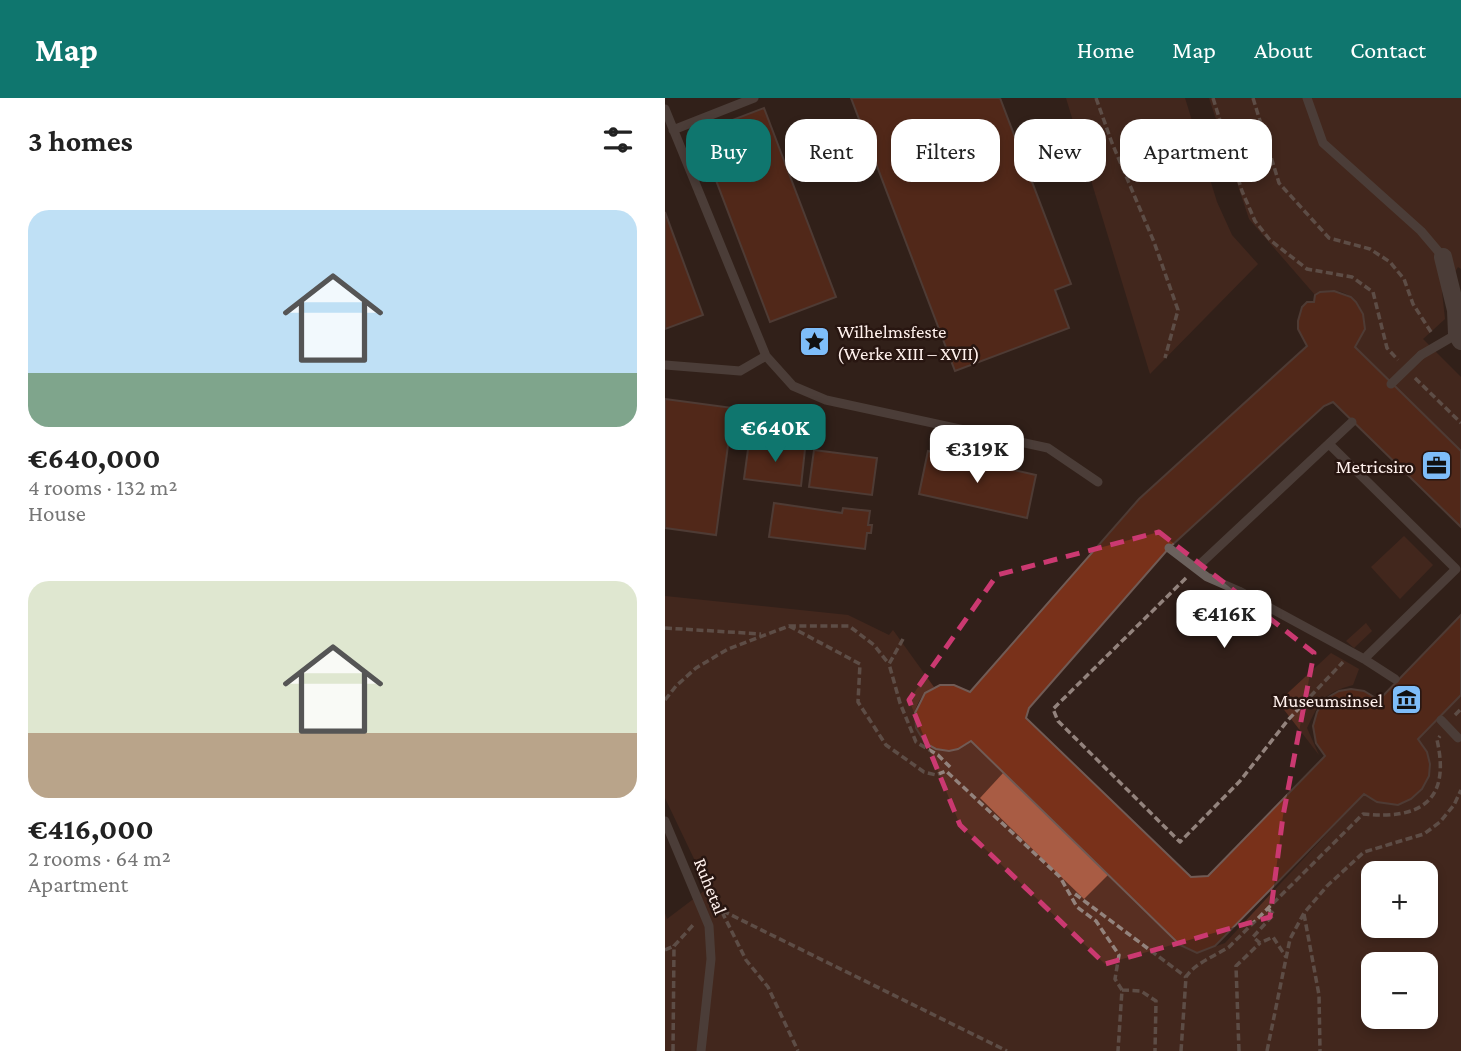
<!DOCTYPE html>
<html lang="en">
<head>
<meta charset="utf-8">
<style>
  body { margin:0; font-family:"Crimson Pro",serif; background:#f2f2f2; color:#222; height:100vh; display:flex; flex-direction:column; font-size:26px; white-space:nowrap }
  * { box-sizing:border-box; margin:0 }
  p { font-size:23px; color:#767676 }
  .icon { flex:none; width:38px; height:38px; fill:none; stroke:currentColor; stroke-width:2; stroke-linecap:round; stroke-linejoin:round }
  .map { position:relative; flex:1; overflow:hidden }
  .panel { display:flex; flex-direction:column; background:#fff; width:665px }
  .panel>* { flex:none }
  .guide { position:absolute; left:21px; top:21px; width:665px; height:63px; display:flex; gap:14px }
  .buttons { position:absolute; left:696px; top:763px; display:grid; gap:14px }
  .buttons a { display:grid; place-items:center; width:77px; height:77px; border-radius:14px; background:#fff; box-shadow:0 4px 10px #0003; font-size:35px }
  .price { position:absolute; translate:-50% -60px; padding:0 16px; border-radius:14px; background:#fff; color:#222; font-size:23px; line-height:46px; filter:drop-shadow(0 2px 4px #0008) }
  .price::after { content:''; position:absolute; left:50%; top:42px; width:21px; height:16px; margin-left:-10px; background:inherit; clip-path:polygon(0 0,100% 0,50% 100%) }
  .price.current { background:#0f766e; color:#fff }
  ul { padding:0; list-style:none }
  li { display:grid; align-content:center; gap:14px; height:371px; padding:0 28px }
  li span { display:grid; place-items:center; height:217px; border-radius:21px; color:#555 }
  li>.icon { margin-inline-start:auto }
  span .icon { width:126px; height:126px; fill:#fffc; stroke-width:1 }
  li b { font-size:30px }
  h2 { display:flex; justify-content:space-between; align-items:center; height:84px; padding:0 28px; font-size:30px }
  .chip { padding:0 24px; border-radius:21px; background:#fff; box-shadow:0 4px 10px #0003; font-size:24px; line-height:63px }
  .chip.current { background:#0f766e; color:#fff }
  header { display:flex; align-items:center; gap:42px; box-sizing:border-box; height:98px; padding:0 35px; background:#0f766e; color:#fff }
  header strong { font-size:33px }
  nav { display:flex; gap:38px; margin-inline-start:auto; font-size:24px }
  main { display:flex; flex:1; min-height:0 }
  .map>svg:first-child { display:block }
  .green { fill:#582f22; fill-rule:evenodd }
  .water { fill:#a95c44 }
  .building { fill:#79311a; stroke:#715b55; stroke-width:2 }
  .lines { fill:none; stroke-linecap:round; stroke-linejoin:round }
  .path { stroke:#93837d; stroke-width:3.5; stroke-dasharray:7 3.5; stroke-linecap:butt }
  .lane { stroke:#6b615d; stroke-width:9 }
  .street { stroke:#6b615d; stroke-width:18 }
  .lane-bridge { stroke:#6b615d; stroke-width:9 }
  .marked { fill:none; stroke:#cb3971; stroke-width:5; stroke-dasharray:14 9; stroke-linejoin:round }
  .labels { text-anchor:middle; stroke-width:5; stroke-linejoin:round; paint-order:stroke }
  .poi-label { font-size:19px; fill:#fff1ed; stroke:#281611; text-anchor:end }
  .street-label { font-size:19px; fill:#fff1ed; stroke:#281611 }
</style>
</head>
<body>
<header>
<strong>Map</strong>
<nav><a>Home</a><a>Map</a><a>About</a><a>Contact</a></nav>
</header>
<main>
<section class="panel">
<h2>3 homes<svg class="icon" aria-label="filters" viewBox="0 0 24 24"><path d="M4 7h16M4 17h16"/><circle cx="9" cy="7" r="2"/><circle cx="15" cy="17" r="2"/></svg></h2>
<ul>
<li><span style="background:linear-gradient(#bfe0f5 75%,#7fa58c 0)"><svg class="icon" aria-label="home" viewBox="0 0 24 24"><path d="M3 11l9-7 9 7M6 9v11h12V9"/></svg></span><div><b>€640,000</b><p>4 rooms · 132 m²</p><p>House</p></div></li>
<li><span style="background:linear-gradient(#dfe7d0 70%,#b9a48a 0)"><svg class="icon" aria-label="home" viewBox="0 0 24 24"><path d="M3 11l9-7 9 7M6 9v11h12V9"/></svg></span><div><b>€416,000</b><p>2 rooms · 64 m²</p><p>Apartment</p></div></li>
</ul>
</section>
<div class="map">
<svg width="796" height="953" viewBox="0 0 796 953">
  <rect width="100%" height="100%" fill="#32201a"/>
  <path class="green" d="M401 0H520L552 104 567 137 593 166 485 276Z
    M544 0H796V171L793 169 777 194 780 221 758 241 796 279V353L690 249C714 219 684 179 650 197L584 121Z
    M739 438 768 467 735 501 706 469Z
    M0 498 183 517 224 537 228 532 269 589C225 615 264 675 306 643L515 847 532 855 560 845 699 696C740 726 788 678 753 641L796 597V953H0V815L2 821 43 790 0 700ZM709 775H761V828H709ZM709 866H761V919H709Z
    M701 525 707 533 689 550 681 543Z
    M666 555 694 571 688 587C658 595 655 603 642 630L654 657 613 604Z"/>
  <path class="water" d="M339 674 444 776 419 801 315 700Z"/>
  <path class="building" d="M186 0H335L406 186 390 192 404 230 290 273Z
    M99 10 171 199 105 224 33 35Z
    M0 114 38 217 0 231Z
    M669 193 686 199 691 204 698 216 700 231 690 249 796 353V429L668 304 659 308 504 450 364 610 361 620 526 779 543 778 660 658 651 645 648 628 652 614 660 601 674 593 686 591 699 593 714 602 796 517V597L753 641 762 654 765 666 764 678 757 691 746 701 733 707 712 704 699 696 550 848 532 855 515 847 306 643 293 651 284 653 271 651 260 645 251 630 250 615 260 595 275 587H289L305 594 474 401 642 248 633 231V223L637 209 642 204H649L650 197 655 194Z
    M0 301 68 310 51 437 0 430Z
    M84 344 140 351 136 388 79 381Z
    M149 352 212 360 207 397 144 389Z
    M263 353 371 377 362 420 254 396Z
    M109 405 177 415 178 410 205 413 203 427H207L206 435H202L200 451 104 439Z"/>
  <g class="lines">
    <path class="path" d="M431 0 447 45 489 144 513 212 500 260
      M548 0 577 93 590 123 605 142 642 171 687 179 708 194 722 250 733 262
      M588 0 614 85 664 140 705 151 725 164 739 181 748 206 766 234
      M750 280 796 325
      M521 480 388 611 393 623 515 744 575 683 623 622 678 564
      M124 528 195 566 193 604 221 647 259 674 271 677 281 673 395 779 412 809 431 823 454 857 450 881 457 892 453 953
      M0 530 96 536
      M238 541 224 566 235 605 251 644 273 657 287 671
      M0 602 11 588 31 570 63 551 124 528H184L209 547 224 566
      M790 617 796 611
      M47 795 56 812 342 953
      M410 796 521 879
      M603 811 609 816 588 839 595 845 608 839 621 859
      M57 814 81 862 103 889 133 953
      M639 816 654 897 655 953
      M0 852 9 848
      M457 892 476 893 491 903 490 953
      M8 953 9 848 29 826
      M516 953 521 879C530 865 550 858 564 849L698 716C755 722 786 703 772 642L775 638
      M574 953 571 868 595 845
      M602 953 625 841 639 815 662 788 699 754 759 736 775 724 789 707 796 692"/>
    <path class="lane" d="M642 0 658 45 756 133 778 159
      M0 11 101 258 128 288 161 302 383 350 433 384
      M8 32 89 0
      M756 257 792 236
      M0 267 75 273 101 258
      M664 346 791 471 699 561
      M504 450 542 479 574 493 699 561 730 581
      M531 470 687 324
      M0 723 44 828 46 861 36 953"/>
    <path class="street" d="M778 159 791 212 792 236 796 243"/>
    <path class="lane-bridge" d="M726 286 756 257
      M776 622 793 640"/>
  </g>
  <path d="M0 0H796V953H0ZM494 434 649 555 618 718 605 819 440 866 295 727 244 602 332 477Z" fill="#32201a" fill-opacity=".55" fill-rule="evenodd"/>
  <path class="marked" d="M494 434 649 555 618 718 605 819 440 866 295 727 244 602 332 477Z"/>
  <defs>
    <symbol id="sight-square" viewBox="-11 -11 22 22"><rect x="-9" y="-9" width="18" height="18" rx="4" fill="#7ebdf9" stroke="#281611"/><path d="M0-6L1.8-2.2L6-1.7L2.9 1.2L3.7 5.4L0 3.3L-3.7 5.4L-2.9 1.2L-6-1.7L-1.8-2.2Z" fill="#111"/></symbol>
    <symbol id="office-square" viewBox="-11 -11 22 22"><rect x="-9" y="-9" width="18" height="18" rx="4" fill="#7ebdf9" stroke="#281611"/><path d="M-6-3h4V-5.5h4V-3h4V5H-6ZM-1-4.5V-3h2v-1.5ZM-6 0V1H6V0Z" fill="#111"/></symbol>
    <symbol id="museum-square" viewBox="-11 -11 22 22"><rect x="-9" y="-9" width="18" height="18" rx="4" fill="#7ebdf9" stroke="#281611"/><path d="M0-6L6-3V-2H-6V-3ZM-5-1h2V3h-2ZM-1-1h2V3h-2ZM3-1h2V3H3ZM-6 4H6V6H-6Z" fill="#111"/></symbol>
  </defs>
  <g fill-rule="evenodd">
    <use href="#sight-square" x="132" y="226" width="35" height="35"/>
    <use href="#office-square" x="754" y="350" width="35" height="35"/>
    <use href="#museum-square" x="724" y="584" width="35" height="35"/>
  </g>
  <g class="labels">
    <g class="poi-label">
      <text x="172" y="240" text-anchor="start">Wilhelmsfeste<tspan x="172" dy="22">(Werke XIII – XVII)</tspan></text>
      <text x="749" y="375">Metricsiro</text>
      <text x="718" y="609">Museumsinsel</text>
    </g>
    <g class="street-label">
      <text transform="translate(46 788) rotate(68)" y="7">Ruhetal</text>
    </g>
  </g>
</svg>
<div class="buttons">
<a>+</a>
<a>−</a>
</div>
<b class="price current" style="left:110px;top:366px">€640K</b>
<b class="price" style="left:312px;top:387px">€319K</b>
<b class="price" style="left:559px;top:552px">€416K</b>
<div class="guide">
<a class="chip current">Buy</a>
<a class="chip">Rent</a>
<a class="chip">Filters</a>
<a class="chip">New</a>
<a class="chip">Apartment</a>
</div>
</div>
</main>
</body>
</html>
